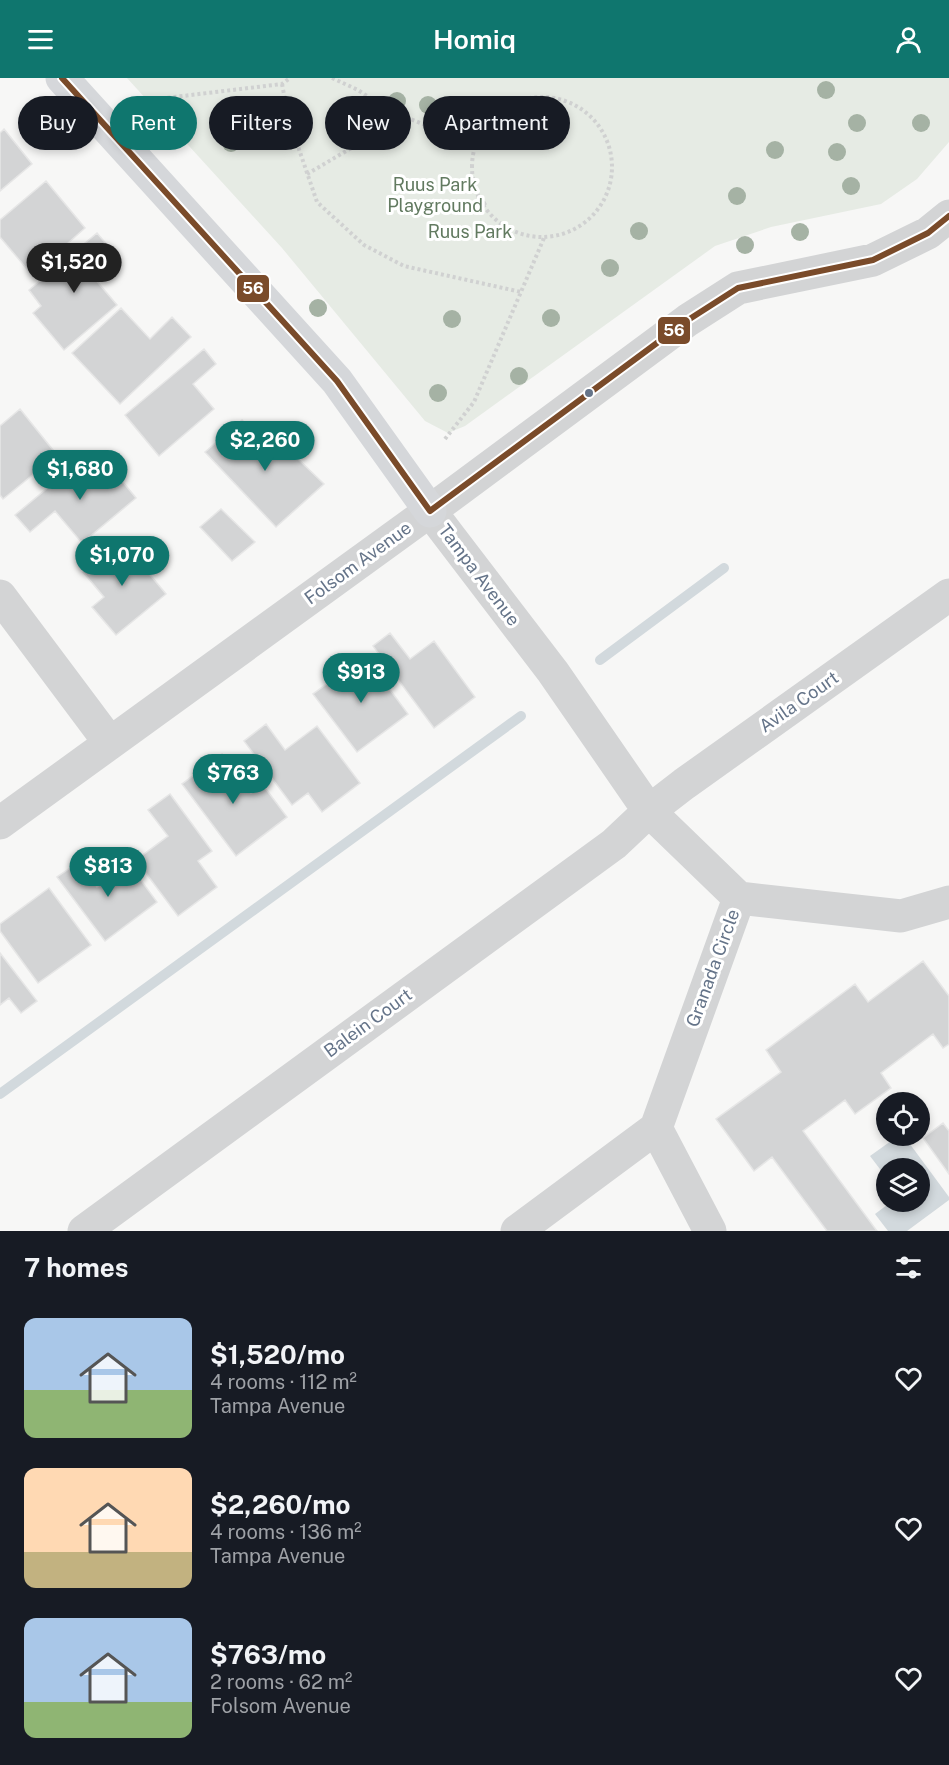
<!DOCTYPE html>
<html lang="en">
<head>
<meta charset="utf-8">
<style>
  body { margin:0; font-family:"Public Sans",sans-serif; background:#242831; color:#f1f3f6; height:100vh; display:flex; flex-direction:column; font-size:22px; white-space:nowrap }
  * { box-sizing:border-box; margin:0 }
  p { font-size:20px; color:#9ea1a6 }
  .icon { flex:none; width:33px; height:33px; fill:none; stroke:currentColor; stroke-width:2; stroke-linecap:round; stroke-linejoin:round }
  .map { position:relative; height:1153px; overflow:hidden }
  .side { display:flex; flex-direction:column; background:#171b24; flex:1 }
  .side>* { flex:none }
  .banner { position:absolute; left:18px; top:18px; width:600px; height:54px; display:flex; gap:12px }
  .fabs { position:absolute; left:876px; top:1014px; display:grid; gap:12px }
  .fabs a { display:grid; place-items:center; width:54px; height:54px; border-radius:50%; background:#171b24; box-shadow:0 3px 9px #0003; font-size:30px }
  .price { position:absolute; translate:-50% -51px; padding:0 14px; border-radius:21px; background:#0f766e; color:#fff; font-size:20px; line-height:39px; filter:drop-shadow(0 2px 3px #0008) }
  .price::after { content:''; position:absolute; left:50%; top:36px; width:18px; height:14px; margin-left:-9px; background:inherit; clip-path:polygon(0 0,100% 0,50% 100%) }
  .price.on { background:#222; color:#fff }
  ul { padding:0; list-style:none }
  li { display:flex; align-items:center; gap:18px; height:150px; padding:0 24px }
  li span { display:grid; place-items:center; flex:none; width:168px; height:120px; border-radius:12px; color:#555 }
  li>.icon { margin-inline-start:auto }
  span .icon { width:72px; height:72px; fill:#fffc; stroke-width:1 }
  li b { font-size:26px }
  h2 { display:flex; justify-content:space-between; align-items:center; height:72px; padding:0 24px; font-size:26px }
  .tag { padding:0 21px; border-radius:27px; background:#171b24; box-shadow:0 3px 9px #0003; font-size:21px; line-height:54px }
  .tag.on { background:#0f766e; color:#fff }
  header { display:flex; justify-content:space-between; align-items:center; height:78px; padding:0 24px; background:#0f766e; color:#fff; font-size:27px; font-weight:600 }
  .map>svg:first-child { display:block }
  .green { fill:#e6ebe4 }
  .water { fill:#d2d9dd }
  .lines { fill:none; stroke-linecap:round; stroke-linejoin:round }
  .stream { stroke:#d2d9dd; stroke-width:10 }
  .building { fill:#d3d4d5; stroke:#e6e6e6; stroke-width:1.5 }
  .path { stroke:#d0d1d1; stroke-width:4; stroke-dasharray:3 3; stroke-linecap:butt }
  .street { stroke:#d3d4d5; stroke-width:33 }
  .secondary { stroke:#d5d7da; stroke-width:33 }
  .bus-1-casing { stroke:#fff; stroke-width:10 }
  .bus-1 { stroke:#7a4b2a; stroke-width:6 }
  .tree { fill:#a5b2a4 }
  .bus-dot { fill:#657489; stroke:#fff; stroke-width:2 }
  .labels { text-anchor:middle; stroke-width:6; stroke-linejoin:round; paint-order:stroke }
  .park-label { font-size:18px; fill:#627a60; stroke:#fff }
  .street-label { font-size:18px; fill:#657489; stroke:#fff }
  .line-badge { stroke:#fff; stroke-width:2 }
  .badge-label { font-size:16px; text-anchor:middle; font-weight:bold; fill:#fff }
</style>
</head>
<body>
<header><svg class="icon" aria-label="menu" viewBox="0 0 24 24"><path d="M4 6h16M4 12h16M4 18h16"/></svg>Homiq<svg class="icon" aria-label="person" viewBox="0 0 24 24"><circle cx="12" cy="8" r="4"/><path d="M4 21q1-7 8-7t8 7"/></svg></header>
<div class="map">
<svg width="949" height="1153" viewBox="0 0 949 1153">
  <rect width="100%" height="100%" fill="#f7f7f6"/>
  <path class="green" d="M127 0H949V64L917 101 881 126 771 149 715 168 465 348 448 355 425 343 282 170Z"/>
  <path class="water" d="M898 1058H904L949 1119V1122L907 1153H888L875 1136 891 1124H920V1090H886V1099L870 1078Z"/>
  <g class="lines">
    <path class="stream" d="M600 582 724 490
      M0 1016 521 638"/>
  </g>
  <path class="building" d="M4 51 32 86 0 113V55Z
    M46 103 85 150 32 197 0 159V142Z
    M97 155 113 174 89 194 117 227 64 272 33 235 41 228 29 212Z
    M121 230 150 261 172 239 191 259 120 326 72 275Z
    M204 271 216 286 193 306 214 331 159 378 125 337Z
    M20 331 57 377 3 421 0 417V348Z
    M242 342 261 365 272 356 324 406 276 449 205 374Z
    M104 381 136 420 82 465 55 433 30 454 15 437 74 388 83 398Z
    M221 431 255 464 232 483 200 449Z
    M121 462 166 516 116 557 92 529 104 519 83 494Z
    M390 555 410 581 434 563 475 619 434 650 373 568Z
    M365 578 408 636 357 674 313 616Z
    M266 646 285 672 317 648 360 705 322 734 308 715 292 727 244 663Z
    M222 676 251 715 263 707 287 739 236 778 182 706Z
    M170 716 212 773 198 783 217 809 178 838 136 782 168 758 148 732Z
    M79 784 97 809 129 786 157 824 105 863 57 799Z
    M49 810 91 867 38 905 0 853V846Z
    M0 875 37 923 21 935 9 920 0 927Z
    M923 883 949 918V966L943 970 933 956 881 995 891 1010 855 1036 845 1022 803 1053 877 1153H827L772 1079 754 1093 716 1041 781 994 766 972 855 906 868 924Z
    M943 1045 949 1053V1096L923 1060Z"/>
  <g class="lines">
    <path class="path" d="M332 0 358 12 388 32 475 67
      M282 6 289 42 317 124 364 167 404 188 521 214
      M472 89a70 70 0 1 1 140 0a70 70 0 1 1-140 0Z
      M134 29 141 23 282 6 290 0
      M307 96 360 65 388 32
      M473 132 487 124
      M445 361 474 324 544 160"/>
    <path class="street" d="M430 433 553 594 649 733 739 820
      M0 518 110 665
      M0 745 430 433 688 242 738 210 873 182 928 155 949 138
      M84 1153 614 766 649 733 684 706 949 517
      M517 1153 656 1050
      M710 1153 656 1050 739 820 901 838 949 824"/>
    <path class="secondary" d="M62 0 337 303 430 433"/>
    <defs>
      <path id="bus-1" d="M62 0 337 303 430 433
        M430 433 688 242 738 210 873 182 928 155 949 138"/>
    </defs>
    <use href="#bus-1" class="bus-1-casing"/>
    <use href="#bus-1" class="bus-1"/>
  </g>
  <g class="tree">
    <circle cx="826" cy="12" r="9"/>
    <circle cx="397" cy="23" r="9"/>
    <circle cx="428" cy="27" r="9"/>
    <circle cx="857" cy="45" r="9"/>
    <circle cx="921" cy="45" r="9"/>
    <circle cx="231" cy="65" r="9"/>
    <circle cx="775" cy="72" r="9"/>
    <circle cx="837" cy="74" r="9"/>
    <circle cx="851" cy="108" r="9"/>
    <circle cx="737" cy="118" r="9"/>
    <circle cx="639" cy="153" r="9"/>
    <circle cx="800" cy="154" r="9"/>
    <circle cx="745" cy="167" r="9"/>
    <circle cx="610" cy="190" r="9"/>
    <circle cx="318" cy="230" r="9"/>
    <circle cx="551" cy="240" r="9"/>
    <circle cx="452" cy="241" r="9"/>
    <circle cx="519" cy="298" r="9"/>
    <circle cx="438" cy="315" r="9"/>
  </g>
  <circle class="bus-dot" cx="589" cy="315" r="5"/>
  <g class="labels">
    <g class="park-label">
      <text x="435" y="113">Ruus Park<tspan x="435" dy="21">Playground</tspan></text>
      <text x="470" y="160">Ruus Park</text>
    </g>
    <g class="street-label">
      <text transform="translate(358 485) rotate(-36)" y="6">Folsom Avenue</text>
      <text transform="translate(479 497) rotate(53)" y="6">Tampa Avenue</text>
      <text transform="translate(799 624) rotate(-35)" y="6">Avila Court</text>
      <text transform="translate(713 890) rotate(-70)" y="6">Granada Circle</text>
      <text transform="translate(368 945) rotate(-36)" y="6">Balein Court</text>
    </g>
  </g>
  <g class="line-badge">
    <rect x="236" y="196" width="34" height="29" rx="6" fill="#7a4b2a"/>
    <rect x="657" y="238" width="34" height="29" rx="6" fill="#7a4b2a"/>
  </g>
  <g class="badge-label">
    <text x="253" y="216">56</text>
    <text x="674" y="258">56</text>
  </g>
</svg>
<div class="fabs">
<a><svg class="icon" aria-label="locate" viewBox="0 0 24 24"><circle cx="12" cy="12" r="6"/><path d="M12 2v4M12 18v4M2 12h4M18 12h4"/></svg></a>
<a><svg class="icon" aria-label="layers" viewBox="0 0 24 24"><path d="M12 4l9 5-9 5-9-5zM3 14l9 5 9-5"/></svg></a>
</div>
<b class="price on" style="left:74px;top:216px">$1,520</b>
<b class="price" style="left:265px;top:394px">$2,260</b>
<b class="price" style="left:80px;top:423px">$1,680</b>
<b class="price" style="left:122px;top:509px">$1,070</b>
<b class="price" style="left:361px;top:626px">$913</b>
<b class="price" style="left:233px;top:727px">$763</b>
<b class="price" style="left:108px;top:820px">$813</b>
<div class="banner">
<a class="tag">Buy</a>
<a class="tag on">Rent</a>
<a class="tag">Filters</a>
<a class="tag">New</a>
<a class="tag">Apartment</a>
</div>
</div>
<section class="side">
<h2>7 homes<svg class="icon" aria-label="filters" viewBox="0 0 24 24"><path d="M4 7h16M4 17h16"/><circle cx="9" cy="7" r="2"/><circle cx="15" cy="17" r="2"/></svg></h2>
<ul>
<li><span style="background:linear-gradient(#a9c7e8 60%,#8fb573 0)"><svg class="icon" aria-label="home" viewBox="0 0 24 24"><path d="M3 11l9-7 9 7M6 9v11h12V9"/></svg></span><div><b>$1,520/mo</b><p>4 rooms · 112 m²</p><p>Tampa Avenue</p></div><svg class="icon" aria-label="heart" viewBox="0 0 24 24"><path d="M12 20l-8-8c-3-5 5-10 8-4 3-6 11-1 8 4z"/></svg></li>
<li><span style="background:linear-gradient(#ffd9b3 70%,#c2b280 0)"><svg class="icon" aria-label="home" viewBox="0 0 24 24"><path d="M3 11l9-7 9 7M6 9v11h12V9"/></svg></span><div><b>$2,260/mo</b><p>4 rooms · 136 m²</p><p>Tampa Avenue</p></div><svg class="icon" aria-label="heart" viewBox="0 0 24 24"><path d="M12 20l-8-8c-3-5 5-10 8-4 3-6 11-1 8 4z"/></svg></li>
<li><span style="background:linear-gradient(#a9c7e8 70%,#8fb573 0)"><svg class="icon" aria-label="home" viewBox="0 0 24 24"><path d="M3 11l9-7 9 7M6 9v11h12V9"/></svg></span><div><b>$763/mo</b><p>2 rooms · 62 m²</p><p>Folsom Avenue</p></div><svg class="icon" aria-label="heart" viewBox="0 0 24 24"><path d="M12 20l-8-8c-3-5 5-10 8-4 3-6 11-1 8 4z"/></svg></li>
</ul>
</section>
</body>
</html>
